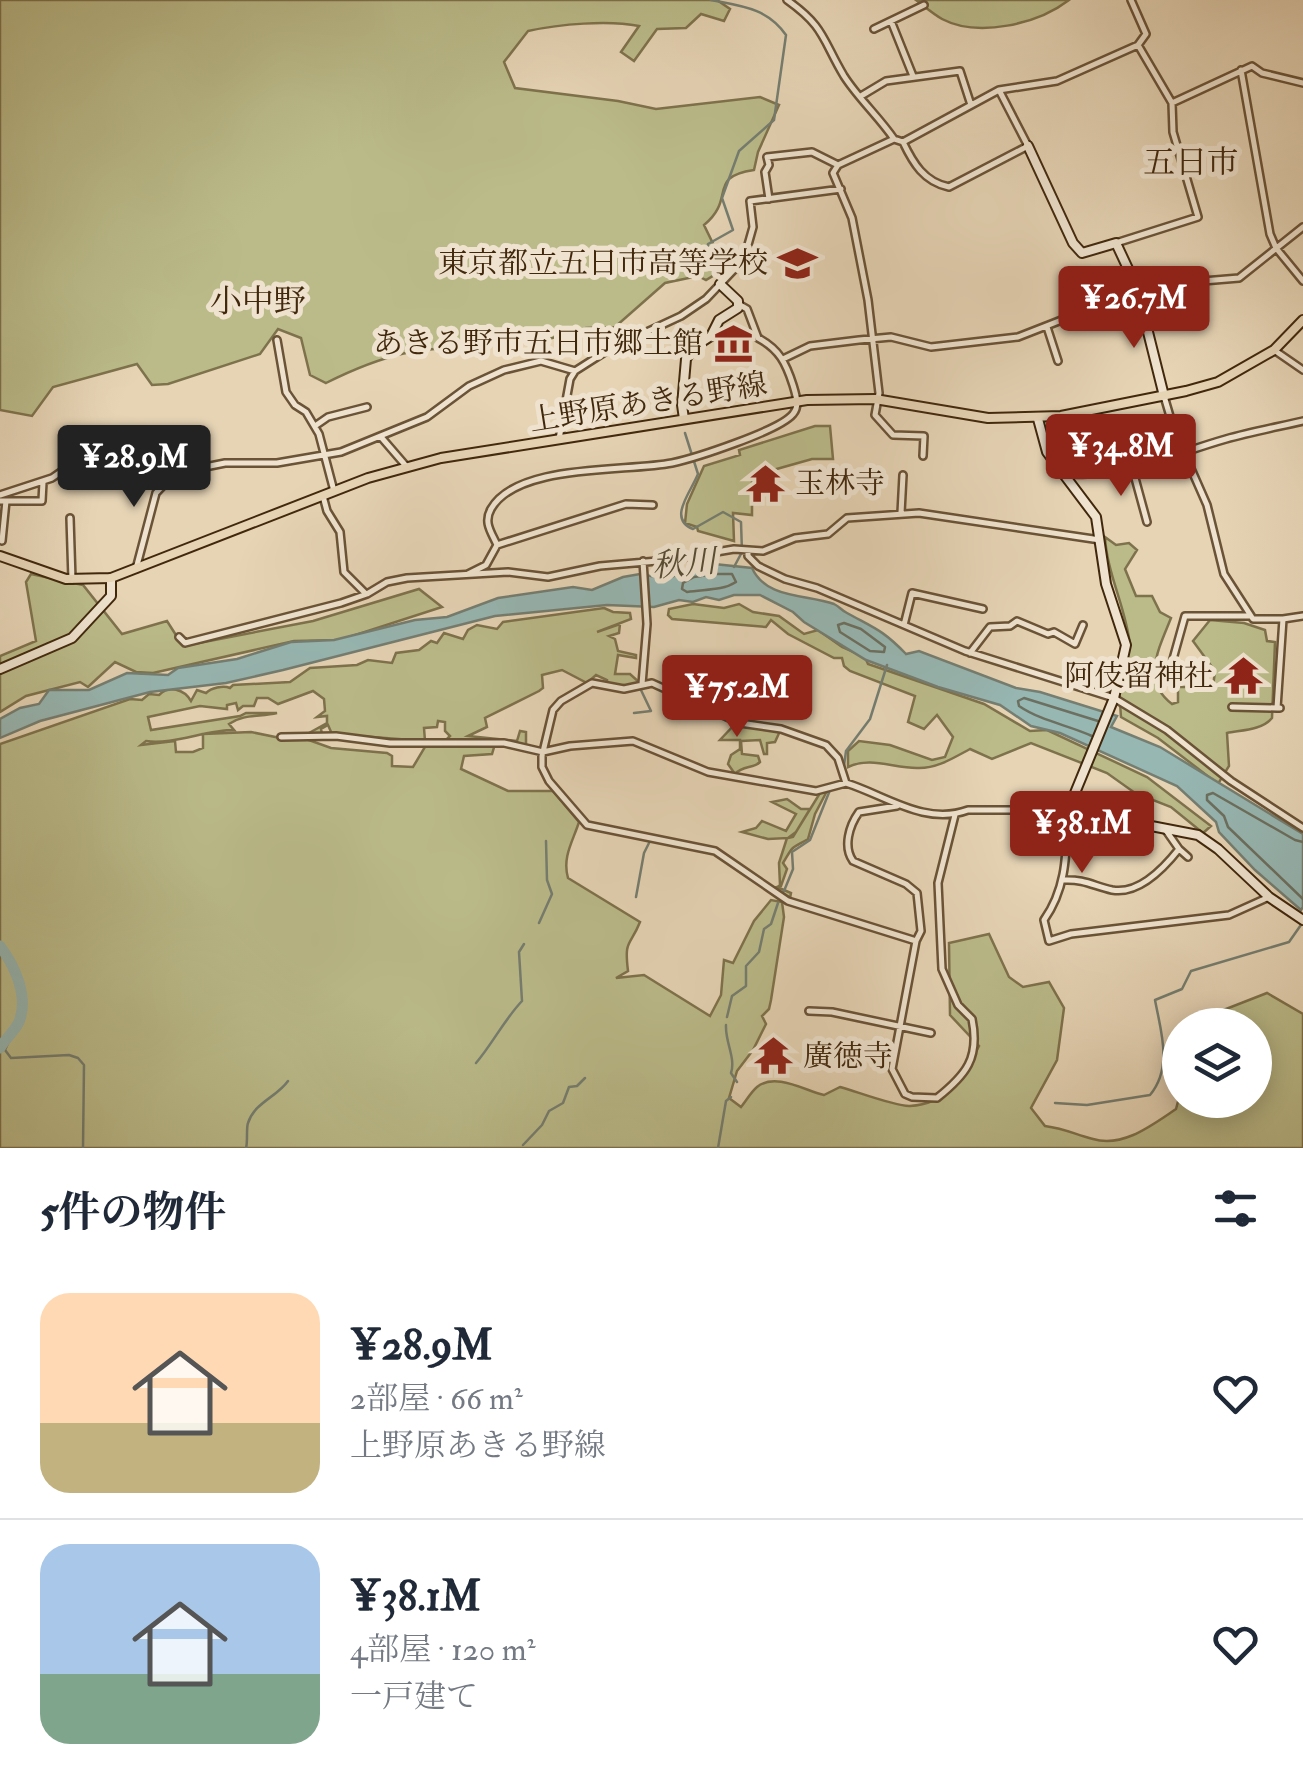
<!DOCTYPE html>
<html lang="ja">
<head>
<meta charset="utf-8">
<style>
  body { margin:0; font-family:"IM FELL Double Pica","Noto Serif JP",serif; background:#f6f6f7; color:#1f2937; height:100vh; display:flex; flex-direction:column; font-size:38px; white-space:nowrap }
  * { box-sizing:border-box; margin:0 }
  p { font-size:32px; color:#747a83 }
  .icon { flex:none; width:55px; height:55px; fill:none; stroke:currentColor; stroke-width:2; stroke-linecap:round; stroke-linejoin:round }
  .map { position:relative; height:1148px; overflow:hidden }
  .drawer { display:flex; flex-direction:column; background:#fff; flex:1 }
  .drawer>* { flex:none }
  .tools { position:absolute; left:1162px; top:1008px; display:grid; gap:20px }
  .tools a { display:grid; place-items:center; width:110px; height:110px; border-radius:50%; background:#fff; box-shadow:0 5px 25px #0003; font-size:50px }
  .price { position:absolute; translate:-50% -85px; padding:0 22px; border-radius:10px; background:#8f2418; color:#fff; font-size:32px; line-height:65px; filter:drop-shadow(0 2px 5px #0008) }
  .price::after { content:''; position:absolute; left:50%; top:60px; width:30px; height:22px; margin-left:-15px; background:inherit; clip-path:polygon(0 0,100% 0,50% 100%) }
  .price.on { background:#222; color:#fff }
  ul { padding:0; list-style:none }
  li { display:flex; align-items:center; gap:30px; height:250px; padding:0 40px }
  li+li { border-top:2px solid #e0e1e3 }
  li span { display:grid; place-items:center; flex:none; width:280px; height:200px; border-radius:30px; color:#555 }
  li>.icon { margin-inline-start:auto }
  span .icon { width:120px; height:120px; fill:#fffc; stroke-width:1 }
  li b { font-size:42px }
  h2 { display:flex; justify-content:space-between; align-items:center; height:120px; padding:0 40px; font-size:42px }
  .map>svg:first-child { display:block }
  .green { fill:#bbbb8a; stroke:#7e724c; stroke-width:2.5 }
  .water { fill:#97b7b3; stroke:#757e71; stroke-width:2.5 }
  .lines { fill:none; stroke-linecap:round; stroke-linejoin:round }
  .shore { stroke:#6c7060; stroke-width:2.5 }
  .stream { stroke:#757e71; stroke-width:2.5 }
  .river { stroke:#97b7b3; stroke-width:11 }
  .street-casing { stroke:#6a5337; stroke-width:10 }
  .secondary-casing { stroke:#41280d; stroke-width:12 }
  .primary-casing { stroke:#41280d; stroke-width:12 }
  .street { stroke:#efe3cf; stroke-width:5 }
  .secondary { stroke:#efe3cf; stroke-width:8 }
  .primary { stroke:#e6d4b5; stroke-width:8 }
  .labels { text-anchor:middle; stroke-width:10; stroke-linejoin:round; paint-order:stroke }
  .poi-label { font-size:30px; fill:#41280d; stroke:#efe3cf; text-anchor:end }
  .street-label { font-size:30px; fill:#41280d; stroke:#efe3cf }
  .neighbourhood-label { font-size:32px; fill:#41280d; stroke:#efe3cf }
  .water-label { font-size:32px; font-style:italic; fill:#564c36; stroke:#efe3cf }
</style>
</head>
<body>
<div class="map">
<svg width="1303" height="1148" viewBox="0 0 1303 1148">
  <rect width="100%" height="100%" fill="#e6d4b5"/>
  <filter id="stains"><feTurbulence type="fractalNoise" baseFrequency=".002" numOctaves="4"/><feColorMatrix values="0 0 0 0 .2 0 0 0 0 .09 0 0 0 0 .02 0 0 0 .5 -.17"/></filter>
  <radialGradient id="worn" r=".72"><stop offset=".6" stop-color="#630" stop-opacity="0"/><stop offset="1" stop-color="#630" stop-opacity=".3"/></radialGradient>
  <path class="green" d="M0 0H717L730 9 724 21 701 14 686 28 657 29 634 61 621 52 639 26C608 20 560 24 528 31L504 62 515 88 618 101 656 109 760 97 779 105 758 152 754 170C706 177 737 198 704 225L722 262 716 274 706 280 698 276 665 283 615 327 586 328 529 345 510 332 488 331 485 354C430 339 376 358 326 383L310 375 301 338 278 329 260 354 168 384 152 385 137 364 53 387 32 416 0 410Z
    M916 0H1069C1038 24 978 38 942 19 933 14 924 6 916 0Z
    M815 426H830L833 459H812L752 476V515L733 513 734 541 698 531 697 527 685 523 687 504 704 466 740 455 739 450Z
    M1105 537 1116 545 1129 543 1137 550 1125 569 1136 596H1152L1160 612 1171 618C1159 648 1141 681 1172 704L1178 702V687H1213L1215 671 1193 641 1210 620 1244 623 1265 630 1267 641 1275 642 1272 718C1262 730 1242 730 1227 733L1229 766 1218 784 1158 738 1121 717 1119 689 1112 668 1130 645C1126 608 1107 574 1105 537Z
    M31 574 83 585 122 634 167 621 183 646 313 621 419 589 442 607 340 640 294 641 153 673 136 672 115 662 88 687 80 682 26 696 0 712V656L36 641 26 582Z
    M693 604 724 608 739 604 753 612 779 616 804 634 818 630 842 647 865 657 868 664 984 704 1030 731 1047 730 1147 777 1211 826 1203 833 1171 807 1135 793 1107 773 1031 743 992 759 970 749C953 758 938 768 919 768 895 769 871 756 848 767V751L859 741 890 745 932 760 945 757 953 737 937 715 924 729 908 722 915 696 850 671 844 666 842 658H834L788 634 771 620 766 627 672 619 668 615 669 609Z
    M604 608 613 612 630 613 631 619 597 632 620 624 619 633 609 636 615 639 618 651 636 655V658L618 655 615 674H630L640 683 619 687 607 684V680L596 675 587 683 562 670 542 675 543 688 539 691 485 718 487 727 468 736 517 741 520 731 526 732V745L505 741 444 742 450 736 445 731V722L438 721 437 727 424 728 425 741 332 734 328 725 321 729 322 734 312 735 309 733 327 723V716L317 717 325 711 324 699 313 691 278 704 268 698H257L254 706H243L238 710 236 703 227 705V709L200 706 148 717 151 730 240 716 246 713H277C260 717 243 714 229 724L234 730C205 730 173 745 146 741L141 745 175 741 176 752H193L203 748V734L251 732 285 739H306L331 748 387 753 392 756V766L413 767 425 747 414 745 495 744 492 754 464 756 461 769 508 791H553L579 822C573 841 562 857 568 878L640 922C630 947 624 939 628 971L616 978 644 975 710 1016 721 995 724 960 733 963 754 921 771 900 782 902 784 917 771 1000 769 1009 762 1016 766 1024 753 1050 737 1071 729 1098 741 1107C746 1101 751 1092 757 1087 775 1072 806 1091 824 1095L840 1087C855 1091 897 1107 910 1106 947 1104 965 1076 979 1046L950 1015 949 943 989 934 1009 977 1023 987 1049 982 1064 1008 1057 1060 1031 1108 1045 1126C1066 1129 1074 1134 1093 1139 1123 1148 1152 1125 1176 1109L1180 1094V1100H1255V1025H1201L1203 1018 1267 993 1303 1014V1148H0V744L130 699 142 700 149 694 159 695C169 685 184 689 191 701L197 690 206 693C211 688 223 685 230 688L233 685 290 682 310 668 357 665 368 660 392 663 396 653 419 650 431 641 437 643 444 633 463 639 468 630 477 625 497 629 503 622Z
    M736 723 780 731 775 742 767 743V754H764L760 740 741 741 742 754 758 756 760 762C753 769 743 765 735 774L728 764 731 755 740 749V740H720Z
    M827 791 815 814 808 839C789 850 794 845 783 863L787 869 781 886 777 887 791 893 790 898 775 889 780 885 779 863 787 838 768 839 742 832 756 828 762 821 786 831 796 814 772 802 787 799 801 809H810L796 832 788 838 793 837 820 793Z"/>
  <path class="water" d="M714 564 752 568C766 599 806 594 834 604 840 607 841 610 847 613 874 628 883 630 906 654L919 651 1016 688 1040 692 1117 716 1111 727 1160 747 1303 834V907L1301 910 1255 870 1219 832 1216 822 1177 786 1060 733 1031 726 1000 705 938 687 866 660 804 622 793 612 760 595H734L719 600 706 597 693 602 679 600 654 607 607 605 495 616 283 670 226 683 150 692 40 721 0 738V719L20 708 39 704 49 690H89L127 673 168 675 178 668 237 659 291 642 334 640 415 620 447 617 498 598 573 587 592 590 623 577 640 574 656 577 662 574 672 577 690 568Z"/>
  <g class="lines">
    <path class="shore" d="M715 574H732L736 582C722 591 705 589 687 592L682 589 683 583 694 577Z
      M844 623 861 629 885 647 884 652 870 651 840 632 838 625Z
      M1092 736C1068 725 1041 721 1019 706L1018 701 1024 698 1098 721
      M1303 842 1295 840 1213 793 1207 795V800L1224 816 1228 827 1303 899"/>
    <path class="stream" d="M711 0C742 6 767 8 786 35L774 120 739 151 722 198 733 230 708 244V263L712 269
      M685 433 698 474C691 492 667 519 693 529L723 512 741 522 742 552 734 567
      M634 713 651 711 640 688
      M844 766 846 751 870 719 887 665
      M784 891 793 869 792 852 810 840 830 790
      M636 897 644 853 650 841
      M539 923 552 894 547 880 546 841
      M727 1017 732 996 746 986V966L759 952 764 929 771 924 778 903
      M726 1025C725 1042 736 1058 731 1073L737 1082
      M12 1034 5 1050 11 1058 69 1055 78 1058 84 1065 83 1148
      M476 1063C493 1043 504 1020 522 1001L519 952 524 944
      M1055 1103 1087 1105 1150 1095C1173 1067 1161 1032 1155 1000L1182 989 1191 971 1289 942 1303 922
      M523 1145 542 1125 549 1111 563 1103 569 1087 577 1086 585 1078
      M246 1148C248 1141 246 1128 248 1123 255 1102 277 1097 288 1081
      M718 1148 726 1101 731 1097"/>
    <path class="river" d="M0 946C15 966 29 997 19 1022 14 1032 6 1038 0 1048"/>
    <defs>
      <path id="street" d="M787 0C825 27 822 39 844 76 858 98 879 117 894 139L903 142C913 163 924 182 949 187L1028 146 999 90
        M891 21 913 76
        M874 29 924 5
        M1241 70 1270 234 1276 248 1303 281
        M861 96 886 81 960 71 971 105
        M1172 103 1252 66 1262 73 1303 83
        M894 139 838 165 833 173 852 218 868 300 879 393 875 415 893 435 924 436 923 456
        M903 142 999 90 1057 81 1138 45 1146 34 1131 0
        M769 199 765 172 769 165 767 157 812 152 838 165
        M1116 243 1198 217 1173 132 1172 103 1138 45
        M1047 327 1058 361
        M277 340 286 392 295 405 306 412 319 434 334 491
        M1274 350 1303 370
        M783 359 810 346 859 340 891 337 931 347 1018 337 1105 303 1139 297 1164 298 1203 281 1239 278 1303 227
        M1164 396 1174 430 1207 505 1224 574 1253 619H1283
        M315 426 328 417 367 407
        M381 437 406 466
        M559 439 570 379 575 371 608 350 681 316 706 299 744 259 753 227 750 201 841 189
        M1054 458 1073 474C1127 477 1176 453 1226 439 1251 432 1277 427 1303 421
        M1132 467 1147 522
        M0 495 52 478 75 462 157 468 173 473
        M323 496 327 511 340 532 344 572 366 594
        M0 501H42L43 482
        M901 513 903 475
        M70 518 72 580
        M2 541 6 501
        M497 545 626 504 653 505
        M748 550V556L758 566 785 579 817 588 965 651 1114 698 1167 730 1231 781 1303 828
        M136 569 156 493 175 473 225 463H277L341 452 427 417 469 386 504 370 541 361 575 371
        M468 574 486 565 497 545C492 533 483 523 491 509 517 463 626 472 672 463 695 458 779 431 793 414 800 406 796 395 793 385 786 363 779 349 758 338L747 309 740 305
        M904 625 912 593 983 609
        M179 637 185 643 341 603 367 594 387 582 407 578 508 572 548 577 600 566 669 560 734 549 763 551 795 538 828 534 847 518 919 513 1100 540
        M970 653 990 627 1010 626 1017 621 1048 634 1054 632 1075 644 1083 625
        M1168 677 1185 616H1251
        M642 684 647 624 643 561
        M1232 707 1277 708
        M1280 708H1277L1283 619 1303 616
        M281 737 336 736 390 743H504L543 752 570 746 633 741 708 772 816 791 846 783C885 795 925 826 968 810H1068C1066 850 1068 886 1044 920L1049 941 1071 934 1229 915 1269 897
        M846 783 838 758 826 745 781 729 740 723 652 683 624 689 592 683 561 701 553 710 542 756V767L549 781 587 825 715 851 788 901 916 941
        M897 806 859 812C849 826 843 847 853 861L906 884 917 893 921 931 916 941 892 1069 905 1094 912 1097 937 1098C966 1075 980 1058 972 1019L958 1005 942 969 938 883 955 815
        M1179 849 1188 857
        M1064 880C1084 879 1094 886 1112 890 1139 895 1164 868 1179 849L1165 829
        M809 1011 832 1012 931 1033"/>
      <path id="secondary" d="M1028 146 1073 243 1082 253 1116 243 1137 288 1164 396
        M684 419 682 405 686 359 694 347 711 336 719 320 738 308V301L720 284
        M1038 419 1047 452 1096 517 1106 584 1126 645 1114 698 1068 810 1198 835 1218 849 1269 897 1303 920
        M0 669 72 638 111 596V578"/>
      <path id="primary" d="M0 556 66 579 111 578 368 478 441 458 807 400 875 399 988 418 1061 416 1186 391 1218 382 1274 350 1303 320"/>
    </defs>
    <use href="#street" class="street-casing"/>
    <use href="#secondary" class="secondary-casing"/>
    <use href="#primary" class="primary-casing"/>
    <use href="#street" class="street"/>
    <use href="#secondary" class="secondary"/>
    <use href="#primary" class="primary"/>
  </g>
  <defs>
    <symbol id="school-bare" viewBox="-9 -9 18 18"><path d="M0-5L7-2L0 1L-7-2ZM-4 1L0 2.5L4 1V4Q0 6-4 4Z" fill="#8f2418" stroke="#efe3cf" stroke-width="2.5" paint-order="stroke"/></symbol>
    <symbol id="museum-bare" viewBox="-9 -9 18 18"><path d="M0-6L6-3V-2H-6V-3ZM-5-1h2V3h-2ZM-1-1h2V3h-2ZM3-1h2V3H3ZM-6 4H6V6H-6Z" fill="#8f2418" stroke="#efe3cf" stroke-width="2.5" paint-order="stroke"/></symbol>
    <symbol id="temple-bare" viewBox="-9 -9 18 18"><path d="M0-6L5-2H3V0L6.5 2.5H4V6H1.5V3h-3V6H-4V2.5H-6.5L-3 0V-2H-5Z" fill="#8f2418" stroke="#efe3cf" stroke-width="2.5" paint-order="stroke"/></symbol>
  </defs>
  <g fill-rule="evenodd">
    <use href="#school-bare" x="770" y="236" width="55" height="55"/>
    <use href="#museum-bare" x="706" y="316" width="55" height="55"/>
    <use href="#temple-bare" x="738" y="456" width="55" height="55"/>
    <use href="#temple-bare" x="1216" y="648" width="55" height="55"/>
    <use href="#temple-bare" x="746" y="1028" width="55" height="55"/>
  </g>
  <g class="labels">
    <g class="poi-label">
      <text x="768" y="273">東京都立五日市高等学校</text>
      <text x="703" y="353">あきる野市五日市郷土館</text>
      <text x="795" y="493" text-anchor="start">玉林寺</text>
      <text x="1214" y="686">阿伎留神社</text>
      <text x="803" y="1066" text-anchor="start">廣徳寺</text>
    </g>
    <g class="street-label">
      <text transform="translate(648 402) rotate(-9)" y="10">上野原あきる野線</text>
    </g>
    <g class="neighbourhood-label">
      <text x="1191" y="173">五日市</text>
      <text x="258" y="312">小中野</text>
    </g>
    <g class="water-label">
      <text transform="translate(684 563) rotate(-5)" y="11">秋川</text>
    </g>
  </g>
  <rect width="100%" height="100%" filter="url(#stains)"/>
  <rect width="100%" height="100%" fill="url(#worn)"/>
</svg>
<div class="tools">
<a><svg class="icon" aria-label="layers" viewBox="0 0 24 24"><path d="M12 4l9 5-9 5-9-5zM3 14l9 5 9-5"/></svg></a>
</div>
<b class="price" style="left:1134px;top:351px">¥26.7M</b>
<b class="price" style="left:1121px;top:499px">¥34.8M</b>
<b class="price on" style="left:134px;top:510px">¥28.9M</b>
<b class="price" style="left:737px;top:740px">¥75.2M</b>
<b class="price" style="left:1082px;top:876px">¥38.1M</b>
</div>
<section class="drawer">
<h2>5件の物件<svg class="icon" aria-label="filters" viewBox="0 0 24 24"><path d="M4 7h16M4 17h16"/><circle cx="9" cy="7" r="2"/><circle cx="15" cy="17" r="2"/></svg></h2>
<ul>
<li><span style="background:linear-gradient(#ffd9b3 65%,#c2b280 0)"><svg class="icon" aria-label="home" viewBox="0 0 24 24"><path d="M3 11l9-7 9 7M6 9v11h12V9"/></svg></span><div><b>¥28.9M</b><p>2部屋 · 66 m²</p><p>上野原あきる野線</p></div><svg class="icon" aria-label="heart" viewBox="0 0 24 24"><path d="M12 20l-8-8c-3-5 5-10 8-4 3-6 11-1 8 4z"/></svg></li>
<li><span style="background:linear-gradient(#a9c7e8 65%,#7fa58c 0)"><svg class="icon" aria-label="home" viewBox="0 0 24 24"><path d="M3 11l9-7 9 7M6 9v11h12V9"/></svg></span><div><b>¥38.1M</b><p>4部屋 · 120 m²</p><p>一戸建て</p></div><svg class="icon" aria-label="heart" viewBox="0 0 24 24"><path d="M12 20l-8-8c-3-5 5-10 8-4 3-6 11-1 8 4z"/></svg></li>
</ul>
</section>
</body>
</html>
